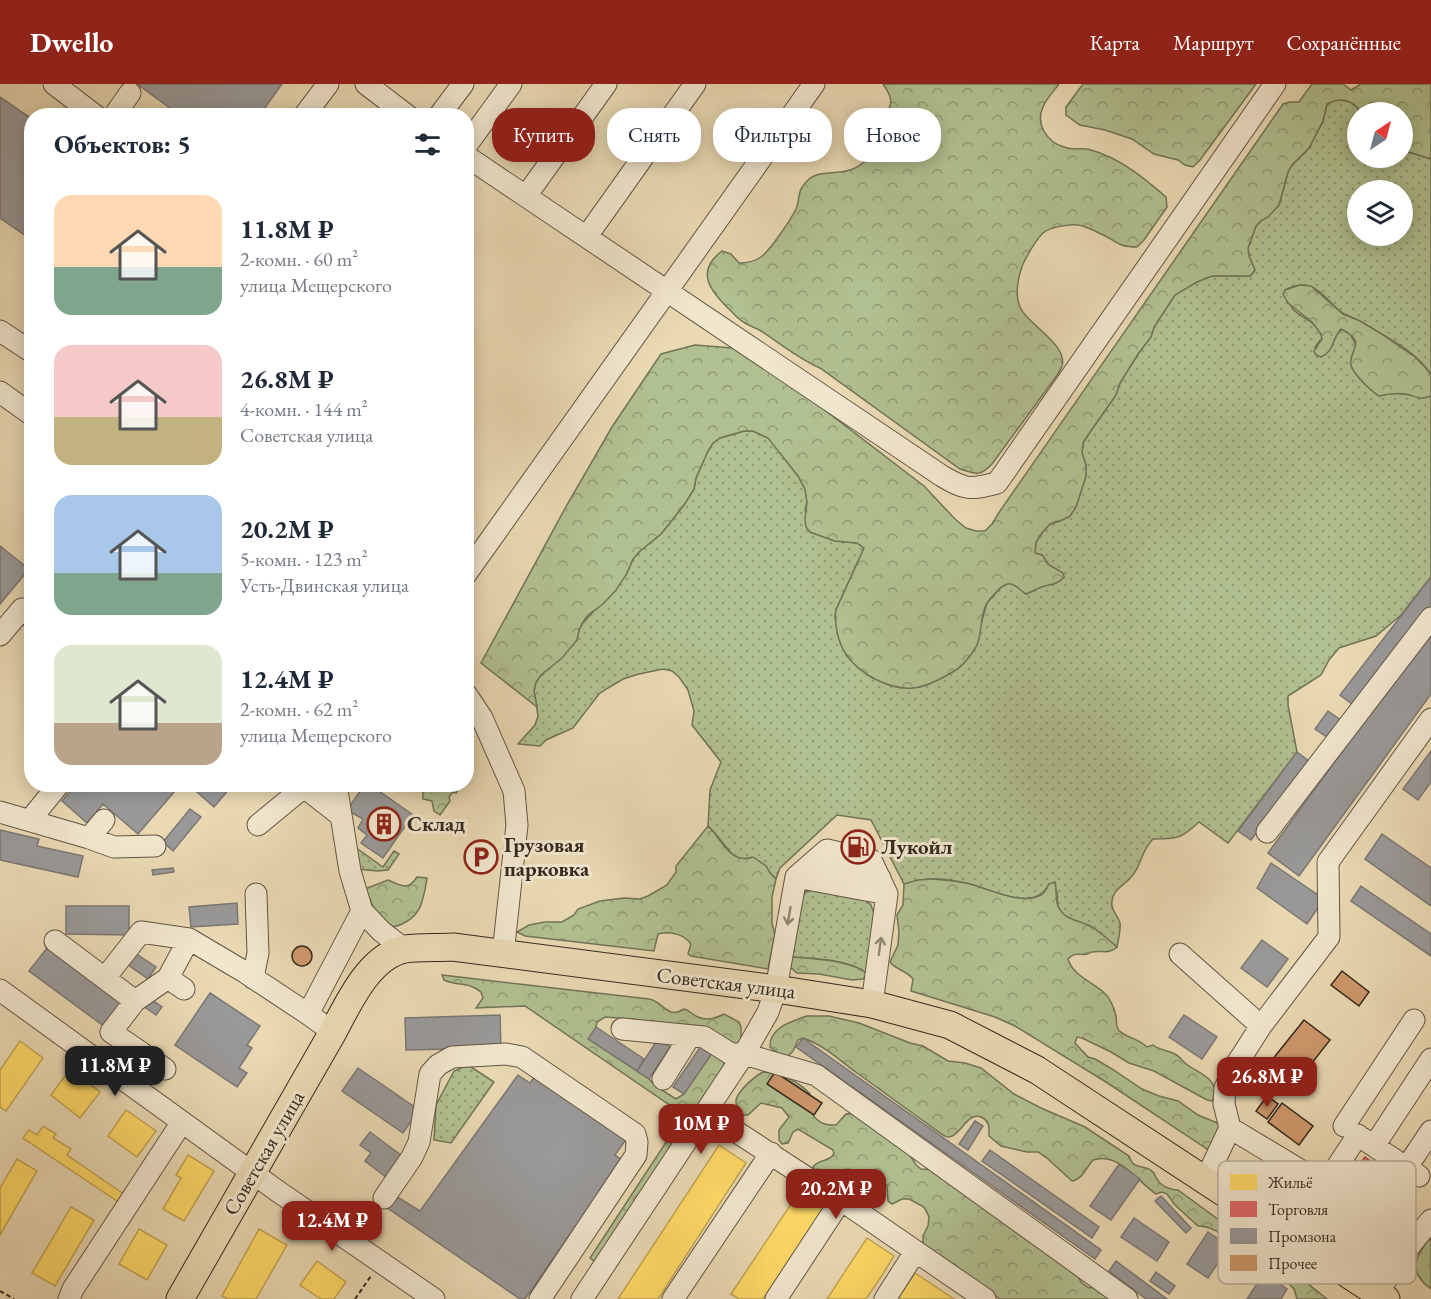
<!DOCTYPE html>
<html lang="ru">
<head>
<meta charset="utf-8">
<style>
  body { margin:0; font-family:"EB Garamond",serif; background:#f2f2f3; color:#1f2937; height:100vh; display:flex; flex-direction:column; font-size:22px; white-space:nowrap }
  * { box-sizing:border-box; margin:0 }
  p { font-size:20px; color:#747a83 }
  .icon { flex:none; width:33px; height:33px; fill:none; stroke:currentColor; stroke-width:2; stroke-linecap:round; stroke-linejoin:round }
  .map { position:relative; flex:1; overflow:hidden }
  .panel { position:absolute; left:24px; top:24px; width:450px; height:684px; display:flex; flex-direction:column; background:#fff; border-radius:24px; box-shadow:0 3px 15px #0003 }
  .panel>* { flex:none }
  .top-card { position:absolute; left:492px; top:24px; width:570px; height:54px; display:flex; gap:12px }
  .needle { width:39px; rotate:36deg }
  .tools { position:absolute; left:1347px; top:18px; display:grid; gap:12px }
  .tools a { display:grid; place-items:center; width:66px; height:66px; border-radius:50%; background:#fff; box-shadow:0 3px 15px #0003; font-size:30px }
  .price { position:absolute; translate:-50% -51px; padding:0 14px; border-radius:12px; background:#8f2418; color:#fff; font-size:20px; line-height:39px; filter:drop-shadow(0 2px 3px #0008) }
  .price::after { content:''; position:absolute; left:50%; top:36px; width:18px; height:14px; margin-left:-9px; background:inherit; clip-path:polygon(0 0,100% 0,50% 100%) }
  .price.selected { background:#222; color:#fff }
  ul { padding:0; list-style:none }
  li { display:flex; align-items:center; gap:18px; height:150px; padding:0 30px }
  li span { display:grid; place-items:center; flex:none; width:168px; height:120px; border-radius:18px; color:#555 }
  li>.icon { margin-inline-start:auto }
  span .icon { width:72px; height:72px; fill:#fffc; stroke-width:1 }
  li b { font-size:26px }
  h2 { display:flex; justify-content:space-between; align-items:center; height:72px; padding:0 30px; font-size:26px }
  .pill { padding:0 21px; border-radius:24px; background:#fff; box-shadow:0 3px 15px #0003; font-size:21px; line-height:54px }
  .pill.selected { background:#8f2418; color:#fff }
  header { display:flex; align-items:center; gap:36px; box-sizing:border-box; height:84px; padding:0 30px; background:#8f2418; color:#fff }
  header strong { font-size:28px }
  nav { display:flex; gap:33px; margin-inline-start:auto; font-size:21px }
  .map>svg:first-child { display:block }
  .grass { fill:url(#grass-dots); stroke:#727458; stroke-width:1.5; fill-rule:evenodd }
  .forest { fill:url(#forest-crowns); stroke:#727458; stroke-width:1.5 }
  .homes { fill:#ffd966; stroke:#c2a451; stroke-width:1.5 }
  .shops { fill:#e06666; stroke:#ac5451; stroke-width:1.5 }
  .industry { fill:#999; stroke:#7b7774; stroke-width:1.5 }
  .building { fill:#cf986c; stroke:#34291f; stroke-width:1.5 }
  .lines { fill:none; stroke-linecap:round; stroke-linejoin:round }
  .minor-casing { stroke:#625544; stroke-width:23 }
  .major-casing { stroke:#34291f; stroke-width:29 }
  .path { stroke:#34291f; stroke-width:2; stroke-dasharray:4.5 3; stroke-linecap:butt }
  .minor { stroke:#f1e6ce; stroke-width:21 }
  .major { stroke:#ead9b3; stroke-width:27 }
  .oneway { stroke:#928876 }
  .labels { text-anchor:middle; stroke-width:6; stroke-linejoin:round; paint-order:stroke }
  .poi-label { font-size:21px; font-weight:bold; fill:#34291f; stroke:#f1e6ce; text-anchor:start }
  .street-label { font-size:21px; fill:#34291f; stroke:#f1e6ce }
  .key { fill:#f1e6ce; stroke:#b8ad9a; stroke-width:1.5 }
  .key-label { font-size:16px; fill:#34291f }
</style>
</head>
<body>
<header>
<strong>Dwello</strong>
<nav><a>Карта</a><a>Маршрут</a><a>Сохранённые</a></nav>
</header>
<div class="map">
<svg width="1431" height="1215" viewBox="0 0 1431 1215">
  <defs>
    <pattern id="grass-dots" width="8" height="8" patternUnits="userSpaceOnUse" patternTransform="scale(1.5)"><rect width="8" height="8" fill="#b1c090"/><path d="M2 2h.1M6 6h.1" fill="none" stroke="#919c75" stroke-width="1.8" stroke-linecap="round"/></pattern>
    <pattern id="forest-crowns" width="20" height="18" patternUnits="userSpaceOnUse" patternTransform="scale(1.5)"><rect width="20" height="18" fill="#b1c090"/><path d="M2 6a3 3 0 1 1 6 0M12 15a3 3 0 1 1 6 0" fill="none" stroke="#919c75"/></pattern>
  </defs>
  <rect width="100%" height="100%" fill="#ead9b3"/>
  <filter id="stains"><feTurbulence type="fractalNoise" baseFrequency=".00333" numOctaves="4"/><feColorMatrix values="0 0 0 0 .2 0 0 0 0 .09 0 0 0 0 .02 0 0 0 .5 -.17"/></filter>
  <radialGradient id="worn" r=".72"><stop offset=".6" stop-color="#630" stop-opacity="0"/><stop offset="1" stop-color="#630" stop-opacity=".3"/></radialGradient>
  <path class="grass" d="M1337 15 1354 19 1361 28H1358V74H1402L1403 67 1412 69 1431 75V291C1418 268 1383 251 1361 238 1355 234 1346 232 1340 227 1331 220 1323 208 1312 203 1303 199 1293 202 1285 206 1287 211 1289 219 1292 224 1301 235 1320 238 1322 254L1315 263 1333 261 1334 255 1341 245 1350 250 1357 263C1342 287 1363 297 1379 312 1387 310 1398 309 1405 310 1415 311 1421 315 1431 312V493L1401 531 1376 552 1339 564 1329 576 1321 591 1288 612V621L1297 668 1228 759 1199 738C1181 755 1177 755 1153 755 1140 768 1143 779 1132 792 1125 801 1113 805 1112 817 1110 826 1118 831 1120 839 1121 846 1118 856 1117 863L1090 842 1074 836 1064 831 1058 823 1057 808 1049 800C1034 830 992 805 969 800 954 796 933 793 918 797 913 798 909 799 904 800L871 736 837 731 780 784 776 795 770 789 766 782 746 775H739L731 769 714 748 708 742 710 706 721 678 692 641 694 627 688 606 679 593 672 587 663 585 639 590 623 595 608 604 599 610 573 644 546 656 540 662 518 660 535 641 538 632 534 607 536 598 541 591 554 580 577 556 579 546 583 539 626 491 633 475 640 467 661 450 684 421 694 405 696 394 708 367 713 359 720 354 744 347H753L768 354 774 360 798 392 805 405 807 418 805 426 810 448 835 457 857 459 864 464 836 526 835 533 846 571 856 581 871 593 885 599 893 602 910 604 920 603 929 600 959 583 965 577 975 563 979 555V547L987 519 1003 501 1009 499 1015 501 1026 510C1031 508 1036 505 1041 503 1050 500 1057 501 1064 493L1062 489 1049 481 1042 471 1035 469 1036 458 1042 449 1050 440 1060 437 1070 432 1076 423 1086 392V381L1082 369 1083 359 1090 348 1116 311 1120 299 1138 270 1151 253 1154 243 1175 211 1183 205 1205 194 1212 192H1250L1255 186 1249 172 1248 164 1256 142 1262 136 1268 132 1279 121 1288 88 1292 81 1309 64 1323 37 1327 20ZM1358 106H1402V152H1358Z
    M355 763 383 783 394 767 399 770 388 786 378 787 357 785Z
    M812 806 862 813 871 821 875 832 867 890C851 875 814 875 792 873L802 812 806 808Z
    M468 981 494 998 451 1059 434 1056 436 1021 454 987Z"/>
  <path class="forest" d="M883 0H1059C1054 7 1046 15 1043 23 1035 40 1047 58 1064 63 1073 67 1083 63 1091 66 1120 74 1144 94 1166 113L1167 123 1144 156 1137 163C1116 163 1116 156 1099 149 1093 146 1085 142 1078 141 1069 140 1050 143 1043 149 1035 157 1028 170 1023 180 1018 193 1014 212 1021 225 1029 241 1068 261 1062 282 1061 285 1059 287 1058 290L992 380C980 393 976 390 960 385L820 284C799 275 781 260 761 247 756 244 750 242 745 239 739 236 735 231 731 227 711 208 694 188 722 167L731 170 739 179C747 179 754 178 761 173 770 167 791 135 796 125 801 113 796 107 808 96 821 83 849 96 867 75 872 68 876 62 877 54 878 49 877 45 879 41 890 24 897 19 883 0Z
    M1083 0H1256L1200 76 1193 83 1185 81 1178 76 1154 70 1132 55 1105 46 1080 41 1066 31V23Z
    M1312 0H1343L1351 6 1361 0H1431V75L1412 69 1403 67 1402 28H1361C1351 15 1342 13 1327 20L1323 37 1309 64 1292 81 1288 88 1279 121 1268 133 1262 136 1256 142 1248 164 1249 172 1255 186 1250 192H1212L1197 198 1175 211 1154 243 1151 253 1138 270 1120 299 1116 311 1090 348 1083 359 1082 369 1086 381V392L1076 423 1070 432 1060 437 1050 440 1042 449 1036 458 1035 469 1042 471 1049 481 1063 489 1064 493C1057 501 1050 500 1041 503 1036 505 1031 508 1026 510 1021 507 1016 501 1011 500 1006 499 1003 502 999 505 996 509 990 514 987 519 979 532 983 550 976 563 970 573 961 584 951 589 939 596 926 603 913 604 889 606 859 590 846 570 838 559 834 539 836 526L864 464 857 459 835 457 818 451 810 448 806 443 805 435 807 418 805 405 798 392 768 354 753 347H744L720 354 713 359 708 367 696 394 694 405 684 421 661 450 640 467 633 475 626 491 616 506 603 520 588 531 583 538 579 546 577 556 562 574 541 591 536 598 534 607 537 623 481 579 568 419 612 343 661 270 695 261 745 265 924 402 955 435 966 444 976 447H985L992 440 1000 427 1283 20 1290 18H1299Z
    M1300 201 1311 202 1343 230 1360 237 1380 249 1415 273 1425 283 1431 291V312C1418 317 1418 312 1405 310 1398 309 1387 310 1379 312 1371 307 1353 290 1351 281 1348 265 1369 259 1341 245 1332 254 1334 268 1321 273L1316 271 1314 267 1322 255 1321 250 1312 238 1288 219 1283 210 1285 206Z
    M417 701H461L456 709 453 708 449 713 450 717 440 731 434 727 432 717 423 715V706Z
    M708 742C722 755 730 781 753 773L766 782 770 789 776 795 772 813V839L775 851 768 885 691 872 688 870 691 860C684 850 670 847 658 850L654 867 525 852 517 848 529 841 545 838H562L574 831 578 825 600 817 624 814 640 815 648 812 667 801 676 788V782Z
    M417 793 427 794C423 819 421 835 394 843 378 835 371 821 365 805L388 796C402 802 408 807 417 793Z
    M933 795C945 796 955 797 966 799 987 804 1021 822 1041 811 1045 809 1047 804 1049 800L1055 798C1057 806 1055 815 1058 822 1064 836 1078 836 1090 842 1100 847 1108 856 1117 863 1109 871 1102 866 1092 868 1090 868 1089 870 1087 870 1078 872 1076 867 1068 875 1075 897 1102 899 1111 918 1113 922 1115 927 1116 932 1117 938 1115 945 1122 949 1130 954 1140 956 1147 963L1153 961C1159 966 1167 966 1175 970 1179 972 1182 976 1185 979 1197 989 1217 993 1215 1012L1212 1017 1207 1016 1154 987 1129 979 1111 968 1082 954 1077 953 1075 959 1088 973 1095 975 1112 985 1142 1005 1159 1012 1178 1017 1198 1031 1220 1040 1213 1063 1207 1065 1106 998 1015 942 995 933 911 907 913 895C906 886 896 886 890 878L898 861 899 848 897 831 903 821 904 800 918 796Z
    M792 873C813 875 852 876 867 890L863 895 852 896 819 890 797 889 789 882Z
    M442 891 649 915C663 917 667 936 684 925 690 926 692 931 698 933 707 937 715 935 724 930L739 938 741 943V956L738 960 734 961 650 938 633 935 605 933 597 938 596 943 589 955 649 995 657 1003 676 1015 684 1010 712 969 724 978 726 983 598 1180 590 1174 684 1031 525 922 476 924 483 914 481 908C470 898 457 902 444 896Z
    M807 932H829L859 939 910 959 923 962 948 977 965 979 981 984 1014 1010 1041 1024 1085 1043 1129 1072C1134 1087 1143 1080 1152 1087 1156 1091 1154 1091 1157 1095 1161 1102 1170 1106 1178 1106L1245 1155 1250 1160 1251 1170C1241 1173 1238 1166 1232 1159 1224 1150 1210 1142 1198 1142L1175 1121 1167 1110 1162 1108 1156 1110C1138 1098 1118 1067 1093 1076 1086 1084 1083 1095 1072 1097L1048 1075 1038 1068H1027L1001 1062 989 1052C989 1045 990 1038 983 1034 969 1026 962 1048 952 1052 948 1054 947 1053 943 1051 914 1030 885 1009 857 989 839 976 824 961 803 954L798 956 793 967 787 973H783L770 963C769 944 792 937 807 932Z
    M763 988C778 988 800 998 810 1010 807 1022 812 1036 825 1040 828 1041 832 1041 836 1041L846 1030 852 1029 910 1071 916 1081 921 1085 938 1086 1078 1191C1079 1198 1083 1200 1089 1204L1095 1203 1117 1215H1000L927 1166 923 1162V1152L928 1142 929 1133 924 1123 909 1115H902L892 1120 888 1117 887 1102 884 1098C879 1111 884 1120 867 1125L814 1088 813 1083C820 1074 828 1079 834 1070L833 1066 798 1045 793 1048 788 1059 782 1060 779 1056V1046L789 1033 782 1024 761 1019 748 1031H743C740 1028 736 1023 736 1018 735 1009 755 992 763 988Z
    M1431 1153V1205C1407 1188 1415 1172 1431 1153Z
    M1266 1169 1280 1181 1283 1187 1287 1190 1292 1194 1308 1200 1327 1215H1297L1294 1205 1290 1201 1262 1175 1261 1170Z"/>
  <path class="homes" d="M20 957 43 974 6 1027 0 1023V986Z
    M70 985 100 1008 80 1034 51 1011Z
    M126 1026 156 1047 137 1073 108 1052Z
    M43 1042 56 1050 53 1054 71 1065 67 1071 125 1111 120 1119 23 1054 29 1046 37 1051Z
    M719 1061 746 1079 658 1215H618Z
    M188 1071 214 1087 184 1137 163 1125 181 1094 176 1091Z
    M17 1075 37 1087 0 1151V1104Z
    M799 1108 824 1125 763 1215H739L731 1210Z
    M71 1123 94 1136 55 1202 32 1189Z
    M139 1145 167 1161 147 1196 119 1180Z
    M259 1145 287 1161 256 1215H228L222 1212Z
    M867 1154 894 1172 881 1193 866 1215H827Z
    M317 1177 346 1198 334 1215H321L300 1201Z
    M915 1189 954 1215H901L899 1213Z"/>
  <path class="shops" d="M1350 1072 1360 1080 1365 1073 1393 1093 1389 1099 1394 1102 1391 1106 1398 1111 1388 1125 1348 1097 1356 1086 1345 1079Z"/>
  <path class="industry" d="M137 0H282L259 32H181Z
    M0 13 32 35V156L0 134Z
    M0 462 29 485 0 520Z
    M1431 493V525L1356 623 1340 611Z
    M1431 546V610L1299 792 1268 769Z
    M1328 627 1345 639 1333 657 1315 645Z
    M1431 667V698L1418 716 1403 705Z
    M1297 668 1310 678 1251 756 1238 747Z
    M76 700H181L138 750 103 720 87 739 62 717Z
    M188 700H225L230 704 214 723Z
    M365 700H369L413 731 383 774 361 759 367 751 358 744 363 735 347 726Z
    M190 725 201 733 173 767 163 758Z
    M0 746 39 755 37 762 83 772 78 793 0 776Z
    M1382 750 1431 784V822L1365 775Z
    M1271 779 1324 815 1307 840 1257 804Z
    M173 784 174 788 153 791 152 786Z
    M1361 802 1431 850V872L1351 817Z
    M237 819 238 840 191 843 189 823Z
    M66 822H129V851L66 850Z
    M1262 856 1288 875 1267 903 1241 884Z
    M47 864 122 919 105 943 29 887Z
    M135 869 156 883 148 895 127 880Z
    M210 909 260 942 247 961 252 964 239 984 247 989 237 1003 175 961Z
    M148 913 162 923 156 931 142 921Z
    M500 931 501 964 406 966 405 934Z
    M1184 931 1217 953 1202 975 1169 953Z
    M596 943 644 975 637 987 588 955Z
    M803 954 1101 1166 1095 1175 796 963Z
    M658 955 670 963 649 995 637 987Z
    M701 962 712 969 684 1010 673 1003Z
    M358 984 419 1026 403 1049 342 1007Z
    M518 991 530 999 535 992 630 1050 615 1071 622 1076 525 1215H520L383 1121 391 1109 420 1127Z
    M975 1037 983 1042 968 1066 959 1060Z
    M370 1048 402 1072 386 1093 365 1077 371 1069 360 1061Z
    M990 1066 1099 1143 1092 1154 982 1077Z
    M1119 1080 1140 1095 1111 1136 1090 1122Z
    M1161 1112 1191 1144 1186 1149 1155 1117Z
    M1134 1134 1169 1158 1157 1177 1121 1153Z
    M1208 1148 1229 1162 1208 1194 1187 1180Z
    M1116 1177 1167 1215H1146L1109 1187Z
    M1156 1188 1175 1202 1169 1210 1150 1197Z
    M1264 1189 1287 1205 1281 1215H1247Z"/>
  <path class="building" d="M292 872a10 10 0 1 1 20 0a10 10 0 1 1-20 0Z
    M1342 887 1369 908 1359 922 1331 901Z
    M1304 936 1330 956 1290 1007 1264 986Z
    M775 988 822 1019 814 1031 767 1000Z
    M1267 1012 1278 1020 1267 1035 1256 1027Z
    M1282 1019 1313 1042 1299 1061 1268 1038Z"/>
  <g class="lines">
    <defs>
      <path id="minor" d="M54 0 96 32
        M366 0 408 32
        M114 32 130 9
        M304 32 328 0
        M439 32 463 0
        M466 62 511 0
        M466 72 942 392C966 406 969 406 997 399L1275 0
        M526 112 606 0
        M587 152 695 0
        M0 247 32 268
        M0 308 32 331
        M466 490 814 0
        M0 551 22 525 32 533
        M466 610 482 634 514 707 517 741 503 870
        M0 728 89 754 114 763 155 762
        M30 736 59 700
        M258 741 304 703 341 732
        M1267 748 1431 534
        M89 754 104 736
        M812 780 880 794
        M796 793 887 810
        M362 827 381 847 404 865
        M189 855 243 887 308 930
        M55 857 135 917
        M1180 870 1261 942
        M105 894 141 848 189 855 168 894 184 905
        M253 894 258 869 256 810
        M0 906 276 1106 434 1215
        M622 945 704 953 731 970H744L816 991 1127 1215
        M333 948 308 930 362 827 350 787 336 700
        M165 985 111 948 135 917 168 894
        M663 995 690 952
        M706 1028 841 1116 985 1215
        M1344 1042 1414 936
        M1230 1044 1224 1020 1225 1004 1236 981 1261 942 1329 853 1328 778 1431 635
        M1362 1054 1419 1092
        M1374 1062 1431 975
        M1407 1083 1431 1047
        M1205 1097 1230 1044 1325 1101 1411 1160
        M384 1114 412 1073 419 1058 430 990 438 981 452 973 506 970 522 973 635 1050 637 1058 636 1071 540 1215
        M1291 1152 1358 1051
        M1377 1209 1411 1160 1431 1136
        M69 1215 73 1205 182 1038
        M582 1215 744 970 768 928 776 905 796 793 827 766 871 776 887 810 872 920
        M673 1215 771 1069
        M776 1215 841 1116
        M885 1215 915 1168"/>
      <path id="major" d="M180 1215 333 948C348 920 369 872 405 865 420 863 437 864 453 863L776 905 872 920 950 941 1037 986 1386 1215"/>
    </defs>
    <use href="#minor" class="minor-casing"/>
    <use href="#major" class="major-casing"/>
    <path class="path" d="M0 1207 14 1215
      M355 1215 371 1192"/>
    <use href="#minor" class="minor"/>
    <use href="#major" class="major"/>
  </g>
  <defs><path id="oneway-shaft" d="M-6 0H5M1.5-3L5.5 0L1.5 3" fill="none" stroke-width="1.6" stroke-linecap="round" stroke-linejoin="round" transform="scale(1.5)"/></defs>
  <g class="oneway">
    <use href="#oneway-shaft" transform="translate(789 832) rotate(100)"/>
    <use href="#oneway-shaft" transform="translate(880 862) rotate(-82)"/>
  </g>
  <defs>
    <symbol id="building-ring" viewBox="-11 -11 22 22"><circle r="9.5" fill="#f1e6ce" stroke="#8f2418" stroke-width="1.5"/><path d="M-4-6H4V6H1V3H-1V6H-4ZM-2.5-4.3h1.7v1.8h-1.7ZM.8-4.3h1.7v1.8H.8ZM-2.5-1h1.7V.8h-1.7ZM.8-1h1.7V.8H.8Z" fill="#8f2418"/></symbol>
    <symbol id="fuel-ring" viewBox="-11 -11 22 22"><circle r="9.5" fill="#f1e6ce" stroke="#8f2418" stroke-width="1.5"/><path d="M-5.5-6h7V0h2V4h1.3V-2.5L3-4.5l.8-.8L6-3V5H2.5V1h-1V6h-7ZM-4.2-4.7v3.2H.2V-4.7Z" fill="#8f2418"/></symbol>
    <symbol id="parking-ring" viewBox="-11 -11 22 22"><circle r="9.5" fill="#f1e6ce" stroke="#8f2418" stroke-width="1.5"/><path d="M-3.5-5.5H1a3.5 3.5 0 0 1 0 7H-1V5.5H-3.5ZM-1-3.4V-.6H.8a1.4 1.4 0 0 0 0-2.8Z" fill="#8f2418"/></symbol>
  </defs>
  <g fill-rule="evenodd">
    <use href="#building-ring" x="365" y="721" width="38" height="38"/>
    <use href="#fuel-ring" x="839" y="744" width="38" height="38"/>
    <use href="#parking-ring" x="462" y="754" width="38" height="38"/>
  </g>
  <g class="labels">
    <g class="poi-label">
      <text x="407" y="747">Склад</text>
      <text x="504" y="768">Грузовая<tspan x="504" dy="24">парковка</tspan></text>
      <text x="881" y="770">Лукойл</text>
    </g>
    <g class="street-label">
      <text transform="translate(726 899) rotate(7)" y="7">Советская улица</text>
      <text transform="translate(264 1069) rotate(-60)" y="7">Советская улица</text>
    </g>
  </g>
  <rect x="1218" y="1077" width="198" height="123" rx="9" class="key"/>
  <rect x="1230" y="1090" width="27" height="16" fill="#ffd966"/>
  <rect x="1230" y="1117" width="27" height="16" fill="#e06666"/>
  <rect x="1230" y="1144" width="27" height="16" fill="#999"/>
  <rect x="1230" y="1171" width="27" height="16" fill="#cf986c"/>
  <g class="key-label">
    <text x="1268" y="1104">Жильё</text>
    <text x="1268" y="1131">Торговля</text>
    <text x="1268" y="1158">Промзона</text>
    <text x="1268" y="1185">Прочее</text>
  </g>
  <rect width="100%" height="100%" filter="url(#stains)"/>
  <rect width="100%" height="100%" fill="url(#worn)"/>
</svg>
<div class="tools">
<a><svg class="needle" viewBox="-14 -14 28 28"><path d="M0-13l5 13h-10z" fill="#e53935"/><path d="M0 13l5-13h-10z" fill="#747a83"/></svg></a>
<a><svg class="icon" aria-label="layers" viewBox="0 0 24 24"><path d="M12 4l9 5-9 5-9-5zM3 14l9 5 9-5"/></svg></a>
</div>
<b class="price selected" style="left:115px;top:1013px">11.8M ₽</b>
<b class="price" style="left:1267px;top:1024px">26.8M ₽</b>
<b class="price" style="left:701px;top:1071px">10M ₽</b>
<b class="price" style="left:836px;top:1136px">20.2M ₽</b>
<b class="price" style="left:332px;top:1168px">12.4M ₽</b>
<div class="top-card">
<a class="pill selected">Купить</a>
<a class="pill">Снять</a>
<a class="pill">Фильтры</a>
<a class="pill">Новое</a>
</div>
<section class="panel">
<h2>Объектов: 5<svg class="icon" aria-label="filters" viewBox="0 0 24 24"><path d="M4 7h16M4 17h16"/><circle cx="9" cy="7" r="2"/><circle cx="15" cy="17" r="2"/></svg></h2>
<ul>
<li><span style="background:linear-gradient(#ffd9b3 60%,#7fa58c 0)"><svg class="icon" aria-label="home" viewBox="0 0 24 24"><path d="M3 11l9-7 9 7M6 9v11h12V9"/></svg></span><div><b>11.8M ₽</b><p>2-комн. · 60 m²</p><p>улица Мещерского</p></div></li>
<li><span style="background:linear-gradient(#f6c9c9 60%,#c2b280 0)"><svg class="icon" aria-label="home" viewBox="0 0 24 24"><path d="M3 11l9-7 9 7M6 9v11h12V9"/></svg></span><div><b>26.8M ₽</b><p>4-комн. · 144 m²</p><p>Советская улица</p></div></li>
<li><span style="background:linear-gradient(#a9c7e8 65%,#7fa58c 0)"><svg class="icon" aria-label="home" viewBox="0 0 24 24"><path d="M3 11l9-7 9 7M6 9v11h12V9"/></svg></span><div><b>20.2M ₽</b><p>5-комн. · 123 m²</p><p>Усть-Двинская улица</p></div></li>
<li><span style="background:linear-gradient(#dfe7d0 65%,#b9a48a 0)"><svg class="icon" aria-label="home" viewBox="0 0 24 24"><path d="M3 11l9-7 9 7M6 9v11h12V9"/></svg></span><div><b>12.4M ₽</b><p>2-комн. · 62 m²</p><p>улица Мещерского</p></div></li>
</ul>
</section>
</div>
</body>
</html>
